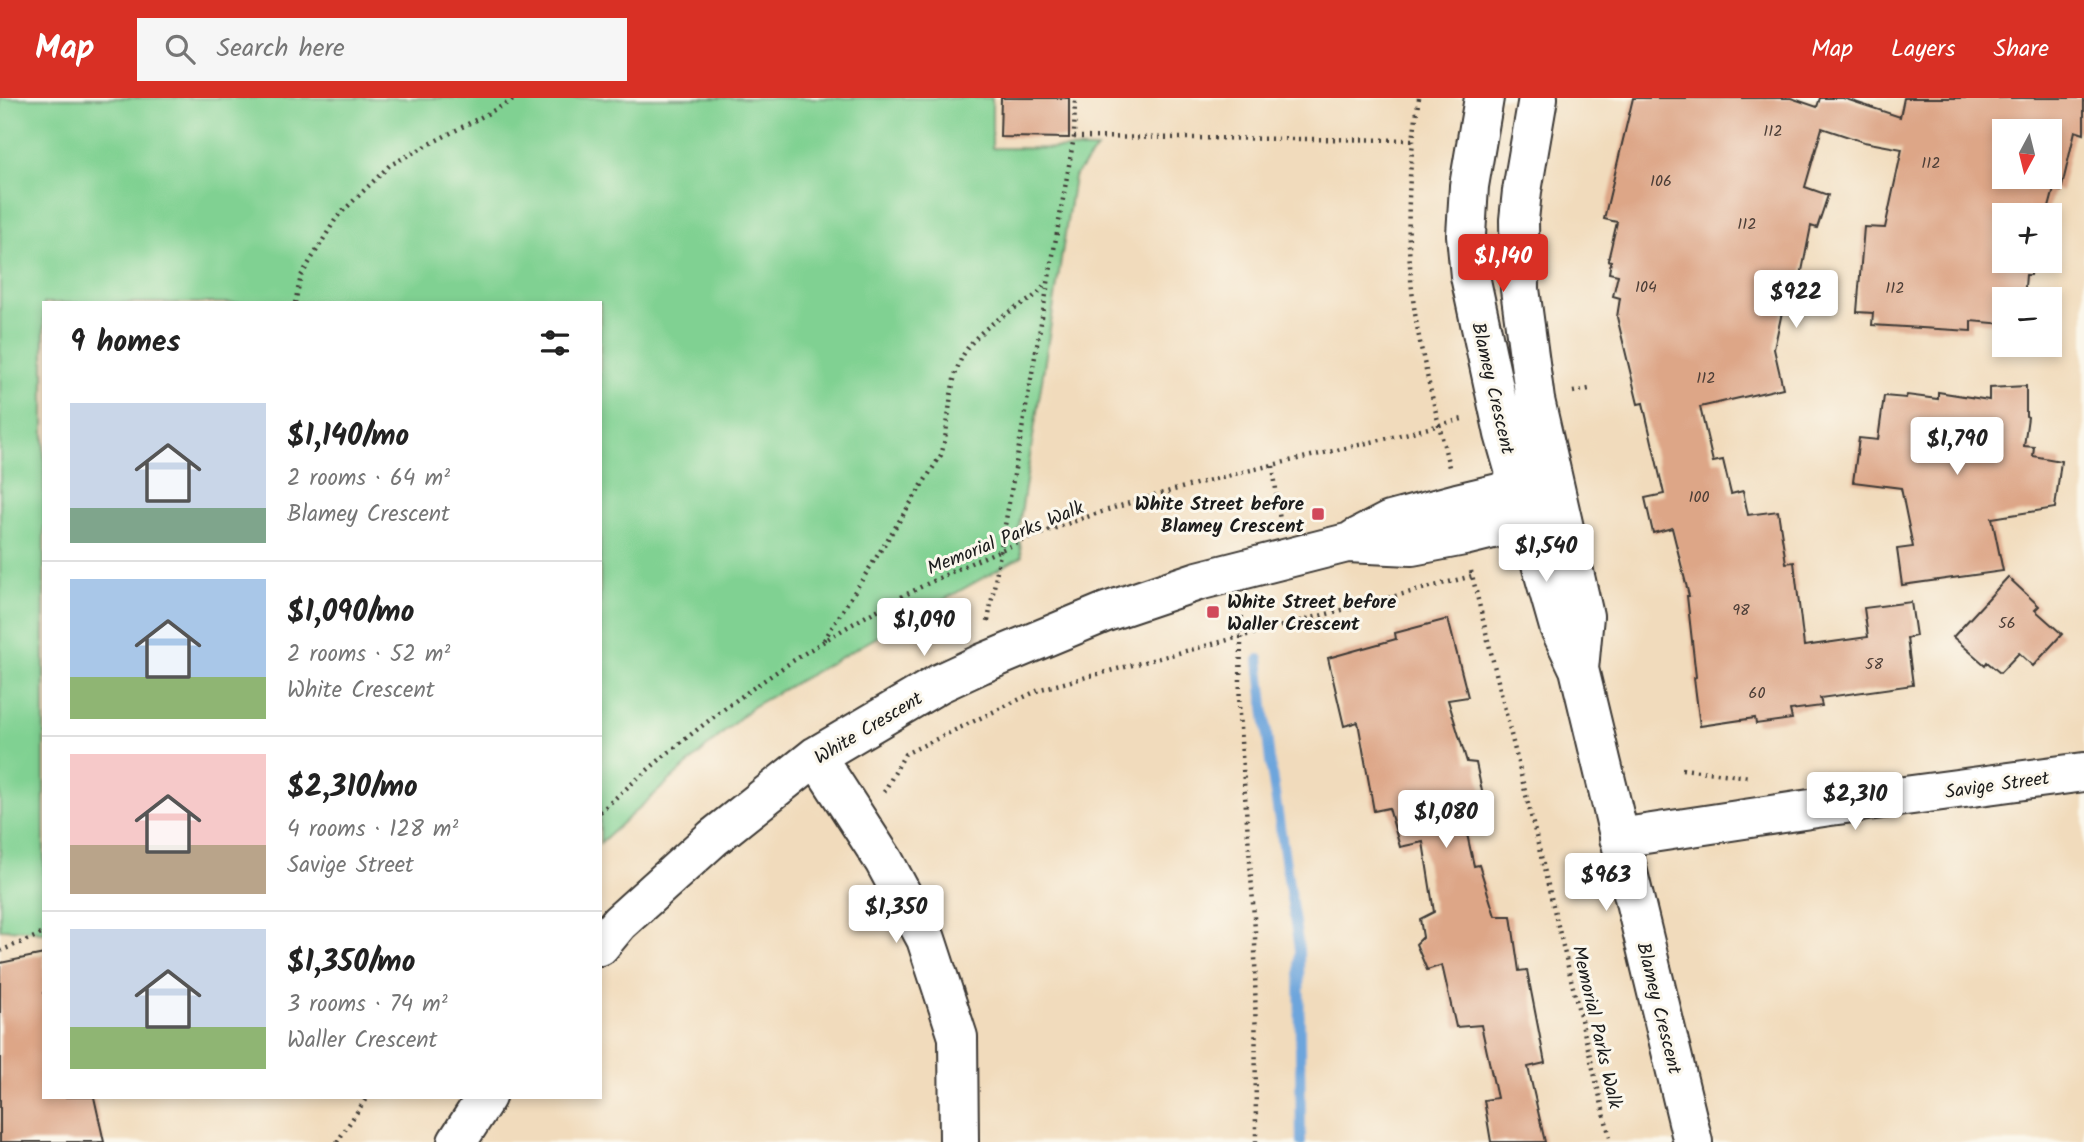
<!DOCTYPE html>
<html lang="en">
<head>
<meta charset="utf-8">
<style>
  body { margin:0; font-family:Kalam,sans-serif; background:#f6f6f6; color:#222; height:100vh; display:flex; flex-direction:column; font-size:26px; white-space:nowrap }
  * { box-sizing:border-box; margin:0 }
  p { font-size:23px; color:#767676 }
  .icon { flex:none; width:38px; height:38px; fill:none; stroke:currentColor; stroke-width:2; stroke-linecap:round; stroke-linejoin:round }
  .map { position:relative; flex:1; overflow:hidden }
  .sheet { position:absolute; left:42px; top:203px; width:560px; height:798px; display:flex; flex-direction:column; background:#fff; border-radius:0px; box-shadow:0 4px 10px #0003 }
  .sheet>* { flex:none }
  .needle { width:46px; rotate:187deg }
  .controls { position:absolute; left:1992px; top:21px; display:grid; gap:14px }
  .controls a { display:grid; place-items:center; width:70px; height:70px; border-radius:0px; background:#fff; box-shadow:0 4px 10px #0003; font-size:35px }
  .price { position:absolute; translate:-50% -60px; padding:0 16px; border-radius:7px; background:#fff; color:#222; font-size:23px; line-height:46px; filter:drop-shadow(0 2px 4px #0008) }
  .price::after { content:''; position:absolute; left:50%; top:42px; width:21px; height:16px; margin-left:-10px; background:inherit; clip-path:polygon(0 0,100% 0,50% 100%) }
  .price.selected { background:#d93025; color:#fff }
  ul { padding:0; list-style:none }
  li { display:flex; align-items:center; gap:21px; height:175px; padding:0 28px }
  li+li { border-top:2px solid #e0e0e0 }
  li span { display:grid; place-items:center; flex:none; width:196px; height:140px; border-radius:0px; color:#555 }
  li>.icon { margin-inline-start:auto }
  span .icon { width:84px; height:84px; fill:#fffc; stroke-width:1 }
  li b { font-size:30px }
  h2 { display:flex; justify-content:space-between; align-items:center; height:84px; padding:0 28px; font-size:30px }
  header { display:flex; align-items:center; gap:42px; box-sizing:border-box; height:98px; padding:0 35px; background:#d93025; color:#fff }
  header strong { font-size:33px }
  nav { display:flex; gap:38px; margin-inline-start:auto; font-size:24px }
  .search { width:490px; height:63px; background:#f6f6f6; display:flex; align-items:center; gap:18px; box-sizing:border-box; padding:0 24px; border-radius:0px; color:#767676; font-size:26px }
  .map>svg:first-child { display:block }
  .green { fill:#80d192; stroke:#4e7657; stroke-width:2 }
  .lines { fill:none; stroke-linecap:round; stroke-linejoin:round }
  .stream { stroke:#6da5dc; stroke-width:10 }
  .building { fill:#dda687; fill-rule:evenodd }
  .minor-casing { stroke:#3c3934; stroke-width:42 }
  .path { stroke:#3c3934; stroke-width:4.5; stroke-dasharray:2 5; stroke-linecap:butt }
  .minor { stroke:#fff; stroke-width:38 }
  .poi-dot { fill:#d1495b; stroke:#fbf7ec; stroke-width:2.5 }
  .labels { text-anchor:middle; stroke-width:6; stroke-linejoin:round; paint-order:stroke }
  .number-label { font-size:16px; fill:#4c3e37 }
  .street-label { font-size:19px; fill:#1c1c1c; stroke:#fbf7ec }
  .poi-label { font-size:19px; font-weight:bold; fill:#1c1c1c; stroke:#fbf7ec; text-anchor:end }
</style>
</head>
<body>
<header>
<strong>Map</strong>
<div class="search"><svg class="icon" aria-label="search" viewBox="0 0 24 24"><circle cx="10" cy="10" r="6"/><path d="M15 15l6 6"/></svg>Search here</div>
<nav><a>Map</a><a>Layers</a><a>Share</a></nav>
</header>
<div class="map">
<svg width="2084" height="1044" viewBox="0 0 2084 1044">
  <rect width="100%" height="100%" fill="#fbf7ec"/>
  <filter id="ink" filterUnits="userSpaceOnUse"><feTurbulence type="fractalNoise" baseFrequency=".0143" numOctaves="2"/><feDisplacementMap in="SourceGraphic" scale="14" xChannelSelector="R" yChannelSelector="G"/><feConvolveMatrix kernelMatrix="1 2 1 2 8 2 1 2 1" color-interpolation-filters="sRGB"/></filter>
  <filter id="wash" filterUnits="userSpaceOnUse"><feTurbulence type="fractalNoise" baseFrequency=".00686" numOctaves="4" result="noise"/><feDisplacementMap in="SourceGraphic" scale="28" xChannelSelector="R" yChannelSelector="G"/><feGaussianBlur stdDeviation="1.57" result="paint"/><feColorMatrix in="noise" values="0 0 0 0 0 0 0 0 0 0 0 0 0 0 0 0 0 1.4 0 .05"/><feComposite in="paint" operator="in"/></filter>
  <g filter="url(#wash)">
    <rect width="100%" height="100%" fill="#f1dbbc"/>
    <path class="green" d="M0 0H992V50L1097 51 1074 79 1018 434 1022 458 752 609 600 745V205H44V835L31 832 0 831Z"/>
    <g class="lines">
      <path class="stream" d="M1259 561 1270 664 1299 851 1301 1044"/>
    </g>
    <g id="blocks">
      <path class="building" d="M1001 0H1069V40L1000 39Z
        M1633 0H1791L1817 9 1820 0H1843L1900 19 1904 0H2084V36L2075 33 2061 93 2054 91 2047 117H2004V163H2032L2031 177H2026L2024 201H2004V226L1971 223V233L1872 227 1873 215 1857 214 1864 129 1885 130 1902 51 1864 44 1822 30 1805 89 1828 97 1817 130 1811 128 1795 208 1784 205 1774 251 1783 290 1700 309 1713 364 1723 362 1731 396 1743 393 1748 417 1778 413 1786 465 1794 464 1804 548 1868 539 1864 510 1911 504 1916 538 1907 540 1913 587 1820 600 1822 608 1790 612 1792 621 1756 626 1755 620 1700 628 1694 580 1696 579 1687 498H1689L1672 430 1653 435 1645 400 1664 396 1643 305 1638 306 1617 219 1620 200 1613 198 1618 177 1609 175 1611 163 1608 162 1617 124 1604 121ZM2004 33H2049V79H2004Z
        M2026 288V318L2028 319 2024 348 2034 349 2033 358 2061 363 2055 410 1992 420 2003 473 1902 487 1897 451 1913 449 1901 390 1853 384 1859 340 1878 342 1884 298 1906 300 1907 297 1938 301V294L1989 302V290Z
        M2008 479 2039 508 2035 512 2062 536 2033 568 2019 555 2000 575 1987 564 1985 567 1953 539Z
        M1448 521 1468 599 1448 602 1467 664 1476 665 1483 698 1460 704 1474 768 1479 767 1495 818H1511L1519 873 1527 872 1545 965 1528 969 1545 1044H1491L1484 1002 1497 1000 1481 927 1456 929 1442 867 1427 872 1416 846 1423 839 1420 821 1434 814 1423 744 1400 749 1389 710 1374 713 1358 624 1344 628 1328 560 1396 541 1395 535Z
        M44 856V999H94L104 1044H0V865Z"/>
    </g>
  </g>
  <g filter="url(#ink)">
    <use href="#blocks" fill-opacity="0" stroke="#3c3934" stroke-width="2"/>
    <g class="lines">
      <defs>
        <path id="minor" d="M1484 0 1469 88 1466 137 1470 178 1504 336 1559 529 1579 571 1693 1044
          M1538 0 1522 93 1519 122 1520 191 1535 302 1584 518 1579 571
          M1355 441 1390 423 1457 405 1520 390 1545 395
          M816 658 884 763 926 841 958 939 959 1044
          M1619 740 1830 708 2084 674
          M600 848 619 825 713 740 816 658 940 585 981 566 1106 514 1198 483 1347 445 1412 448 1464 438 1529 422 1556 397
          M457 1044 486 999"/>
      </defs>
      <use href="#minor" class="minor-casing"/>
      <path class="path" d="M1419 0C1409 60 1406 120 1411 181 1416 244 1435 307 1449 369
        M1074 39 1413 42
        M295 205 301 178 337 119 390 67 517 0
        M1573 294 1589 291
        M1273 368 1280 423
        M1471 473 1611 1044
        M1242 511 1239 616 1255 832 1256 1044
        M988 523 1074 39 1075 0
        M824 542 941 357C952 322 946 278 969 248 981 232 998 221 1015 210 1029 202 1038 199 1046 183
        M1682 671 1750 679
        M884 694 905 656 1041 591 1472 478
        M600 714C766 562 943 458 1160 396 1259 367 1362 349 1462 321
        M0 853 44 835
        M337 1044 367 999"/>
      <use href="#minor" class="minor"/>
    </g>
  </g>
  <g class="poi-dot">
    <rect x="1311" y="409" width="14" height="14" rx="3.5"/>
    <rect x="1206" y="507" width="14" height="14" rx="3.5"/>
  </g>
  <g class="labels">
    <g class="number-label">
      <text x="1773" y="38">112</text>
      <text x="1931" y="70">112</text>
      <text x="1661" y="88">106</text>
      <text x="1747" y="131">112</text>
      <text x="1646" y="194">104</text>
      <text x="1895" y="195">112</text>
      <text x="1706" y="285">112</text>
      <text x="1699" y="404">100</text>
      <text x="1741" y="517">98</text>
      <text x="2007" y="530">56</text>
      <text x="1874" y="571">58</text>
      <text x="1757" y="600">60</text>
    </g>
    <g class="street-label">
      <text transform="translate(1494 290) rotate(77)" y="7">Blamey Crescent</text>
      <text transform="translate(1005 439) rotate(-22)" y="7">Memorial Parks Walk</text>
      <text transform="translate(868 629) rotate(-31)" y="7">White Crescent</text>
      <text transform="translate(1997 686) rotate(-8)" y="7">Savige Street</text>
      <text transform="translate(1660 910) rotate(76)" y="7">Blamey Crescent</text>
      <text transform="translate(1598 929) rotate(77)" y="7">Memorial Parks Walk</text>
    </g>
    <g class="poi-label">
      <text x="1304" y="412">White Street before<tspan x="1304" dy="22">Blamey Crescent</tspan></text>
      <text x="1227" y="510" text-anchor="start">White Street before<tspan x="1227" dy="22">Waller Crescent</tspan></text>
    </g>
  </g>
</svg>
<div class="controls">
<a><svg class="needle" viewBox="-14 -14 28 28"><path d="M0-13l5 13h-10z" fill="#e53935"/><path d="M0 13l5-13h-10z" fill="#767676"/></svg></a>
<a>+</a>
<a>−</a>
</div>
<b class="price selected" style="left:1503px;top:196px">$1,140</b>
<b class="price" style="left:1796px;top:232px">$922</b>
<b class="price" style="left:1957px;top:379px">$1,790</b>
<b class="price" style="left:1546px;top:486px">$1,540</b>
<b class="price" style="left:924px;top:560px">$1,090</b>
<b class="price" style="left:1855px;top:734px">$2,310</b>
<b class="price" style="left:1446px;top:752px">$1,080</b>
<b class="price" style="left:1606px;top:815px">$963</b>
<b class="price" style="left:896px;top:847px">$1,350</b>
<section class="sheet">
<h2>9 homes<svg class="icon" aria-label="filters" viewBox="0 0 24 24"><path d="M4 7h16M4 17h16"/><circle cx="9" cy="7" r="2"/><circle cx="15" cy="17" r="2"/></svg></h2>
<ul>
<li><span style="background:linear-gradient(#c9d6e8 75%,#7fa58c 0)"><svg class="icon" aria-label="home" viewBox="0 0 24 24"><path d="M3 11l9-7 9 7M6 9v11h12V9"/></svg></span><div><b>$1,140/mo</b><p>2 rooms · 64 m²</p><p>Blamey Crescent</p></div></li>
<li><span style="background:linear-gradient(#a9c7e8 70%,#8fb573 0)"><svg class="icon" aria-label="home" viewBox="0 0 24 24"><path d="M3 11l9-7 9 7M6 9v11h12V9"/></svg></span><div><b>$1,090/mo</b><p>2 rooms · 52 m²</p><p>White Crescent</p></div></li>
<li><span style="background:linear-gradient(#f6c9c9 65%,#b9a48a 0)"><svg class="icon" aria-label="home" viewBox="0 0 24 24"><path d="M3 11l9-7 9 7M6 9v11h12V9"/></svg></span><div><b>$2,310/mo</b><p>4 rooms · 128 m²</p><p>Savige Street</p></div></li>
<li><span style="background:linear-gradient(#c9d6e8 70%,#8fb573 0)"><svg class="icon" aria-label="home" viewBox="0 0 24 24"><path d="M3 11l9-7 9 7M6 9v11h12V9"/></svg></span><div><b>$1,350/mo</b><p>3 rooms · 74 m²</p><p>Waller Crescent</p></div></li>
</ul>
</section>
</div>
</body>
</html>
